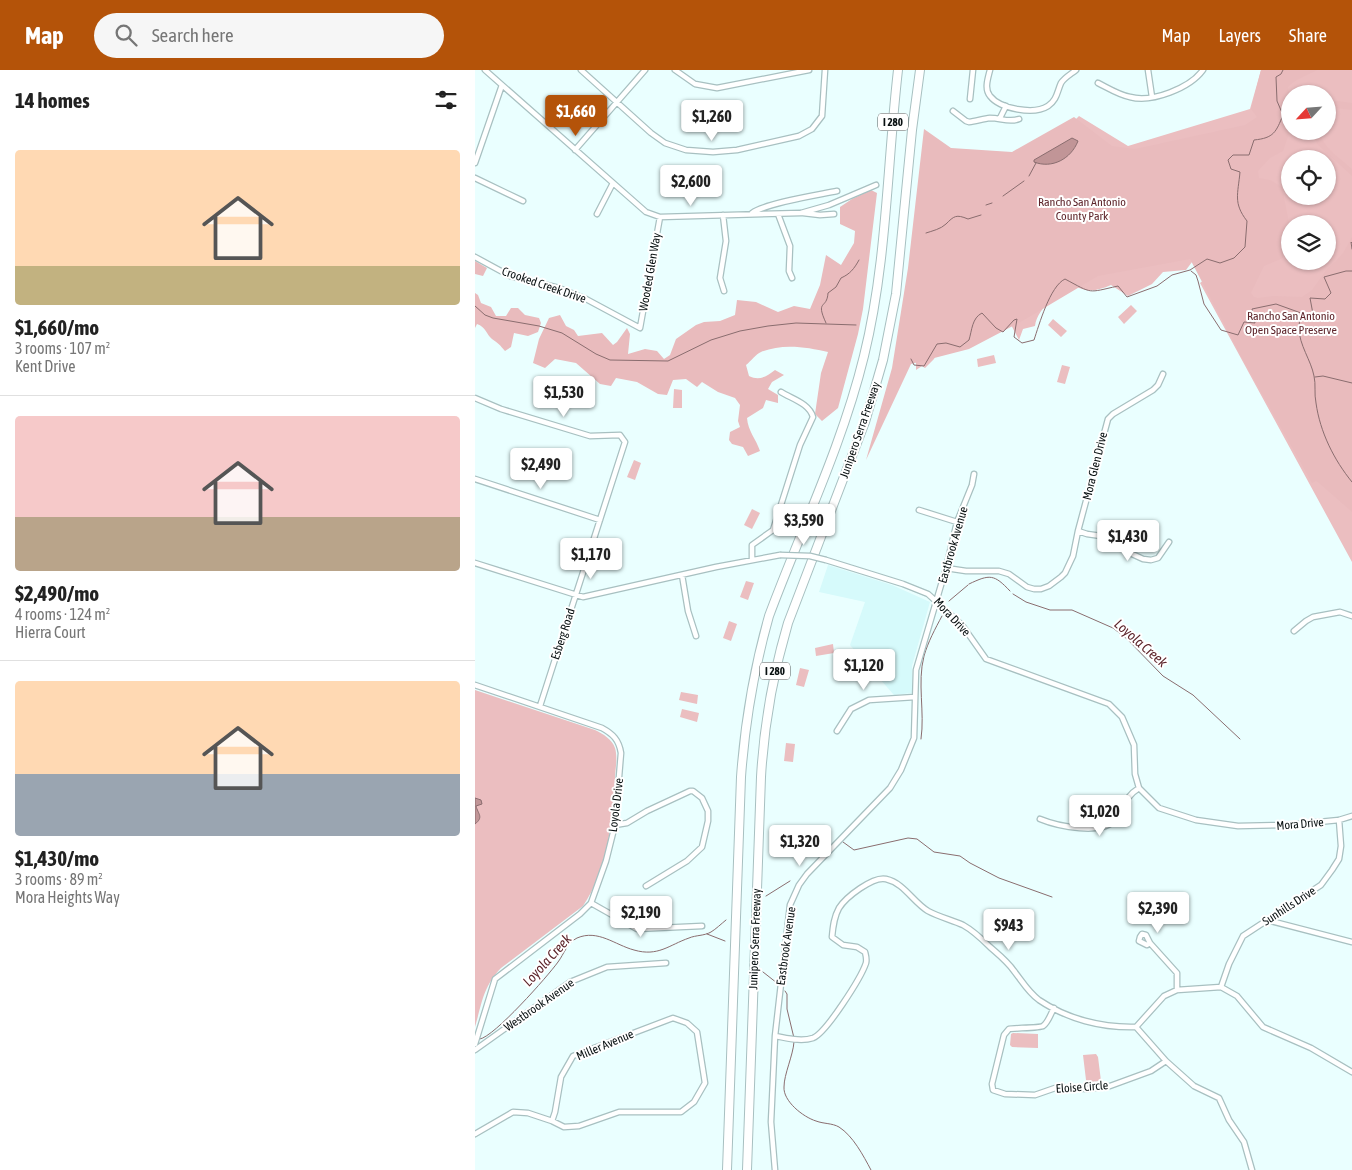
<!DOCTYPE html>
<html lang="en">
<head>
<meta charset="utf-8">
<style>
  body { margin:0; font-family:"Asap Condensed",sans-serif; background:#f6f6f6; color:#222; height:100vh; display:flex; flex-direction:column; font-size:19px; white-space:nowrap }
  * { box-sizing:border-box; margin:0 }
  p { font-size:16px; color:#767676 }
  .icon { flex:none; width:28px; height:28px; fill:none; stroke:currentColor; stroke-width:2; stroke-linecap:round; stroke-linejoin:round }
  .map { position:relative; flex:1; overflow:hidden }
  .panel { display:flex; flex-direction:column; background:#fff; width:475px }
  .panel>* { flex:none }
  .needle { width:32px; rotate:244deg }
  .buttons { position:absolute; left:806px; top:15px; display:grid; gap:10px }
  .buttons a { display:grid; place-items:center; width:55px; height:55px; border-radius:50%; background:#fff; box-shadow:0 1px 4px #0004; font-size:25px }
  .price { position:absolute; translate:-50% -42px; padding:0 11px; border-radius:5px; background:#fff; color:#222; font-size:16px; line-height:32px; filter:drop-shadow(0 1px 2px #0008) }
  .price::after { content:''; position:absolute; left:50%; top:30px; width:15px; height:11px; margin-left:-8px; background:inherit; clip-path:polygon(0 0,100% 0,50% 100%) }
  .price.active { background:#b45309; color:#fff }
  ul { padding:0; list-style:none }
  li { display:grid; align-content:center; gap:10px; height:265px; padding:0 15px }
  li+li { border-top:1px solid #e0e0e0 }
  li span { display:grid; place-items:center; height:155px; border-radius:5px; color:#555 }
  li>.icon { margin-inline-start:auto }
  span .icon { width:90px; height:90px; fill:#fffc; stroke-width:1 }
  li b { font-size:21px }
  h2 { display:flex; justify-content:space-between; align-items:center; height:60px; padding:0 15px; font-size:21px }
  header { display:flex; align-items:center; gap:30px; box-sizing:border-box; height:70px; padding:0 25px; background:#b45309; color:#fff }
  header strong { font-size:24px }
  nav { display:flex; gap:28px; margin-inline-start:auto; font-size:18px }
  .search { width:350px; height:45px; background:#f6f6f6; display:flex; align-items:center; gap:12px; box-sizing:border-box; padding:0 18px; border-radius:28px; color:#767676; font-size:19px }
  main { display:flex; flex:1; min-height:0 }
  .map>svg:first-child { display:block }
  .built { fill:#d6fafb }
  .green { fill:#ebbec0; fill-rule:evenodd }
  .forest { fill:#e9bbbd }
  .water { fill:#c19597; stroke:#8a6d6f }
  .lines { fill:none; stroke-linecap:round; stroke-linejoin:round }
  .stream { stroke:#8a6d6f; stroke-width:1 }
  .street-casing { stroke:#a8c0c1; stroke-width:7 }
  .highway-casing { stroke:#a8c0c1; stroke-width:10 }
  .street { stroke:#fff; stroke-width:4.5 }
  .highway { stroke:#fff; stroke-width:8 }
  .street-bridge-casing { stroke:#a8c0c1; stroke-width:7; stroke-linecap:butt }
  .street-bridge { stroke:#fff; stroke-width:4.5 }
  .labels { text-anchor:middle; stroke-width:4; stroke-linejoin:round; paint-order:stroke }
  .shield { fill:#fff; stroke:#525858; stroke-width:1 }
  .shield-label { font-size:11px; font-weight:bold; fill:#081011 }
  .park-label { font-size:12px; fill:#5e252b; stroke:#fff }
  .street-label { font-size:12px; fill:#081011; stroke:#fff }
  .water-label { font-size:14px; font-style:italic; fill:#5d252b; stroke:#fff }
</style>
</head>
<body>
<header>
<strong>Map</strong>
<div class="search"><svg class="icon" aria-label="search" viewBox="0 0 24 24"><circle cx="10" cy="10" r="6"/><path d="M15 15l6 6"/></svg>Search here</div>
<nav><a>Map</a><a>Layers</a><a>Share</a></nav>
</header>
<main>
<section class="panel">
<h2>14 homes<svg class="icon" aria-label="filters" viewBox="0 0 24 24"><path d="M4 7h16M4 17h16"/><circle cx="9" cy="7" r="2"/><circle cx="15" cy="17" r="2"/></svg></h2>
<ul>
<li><span style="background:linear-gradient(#ffd9b3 75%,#c2b280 0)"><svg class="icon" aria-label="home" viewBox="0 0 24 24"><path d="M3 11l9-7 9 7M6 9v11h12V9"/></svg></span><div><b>$1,660/mo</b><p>3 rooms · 107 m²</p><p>Kent Drive</p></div></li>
<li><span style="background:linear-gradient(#f6c9c9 65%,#b9a48a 0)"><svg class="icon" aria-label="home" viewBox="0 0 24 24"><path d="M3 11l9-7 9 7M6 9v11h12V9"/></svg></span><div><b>$2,490/mo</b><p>4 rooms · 124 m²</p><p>Hierra Court</p></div></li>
<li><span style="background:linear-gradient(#ffd9b3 60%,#9aa5b1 0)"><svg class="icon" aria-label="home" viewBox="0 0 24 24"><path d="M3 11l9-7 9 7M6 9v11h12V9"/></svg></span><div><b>$1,430/mo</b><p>3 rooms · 89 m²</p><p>Mora Heights Way</p></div></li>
</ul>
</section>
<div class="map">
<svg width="877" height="1100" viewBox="0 0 877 1100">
  <rect width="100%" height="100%" fill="#eaffff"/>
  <path class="built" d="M353 495 417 515 455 532 437 596V623L419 625 375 575 390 532 344 522Z"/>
  <path class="green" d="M786 0H877V492L725 213 745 197 717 192 711 200 688 202 677 214 653 226 636 215C622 221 612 223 598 215 583 226 563 236 560 256L548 259 544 270 534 251 464 279 459 289 450 298 447 296 441 300V230L482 115 599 51 604 46 653 76 775 39ZM815 24H852V61H815ZM815 89H852V126H815ZM815 154H852V191H815Z
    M656 235 662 241 649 254 643 247Z
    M578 249 592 261 586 267 573 255Z
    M519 285 521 293 503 297 502 289Z
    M587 295 595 297 590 314 582 312Z
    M199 319 207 320V338H198Z
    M159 390 166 393 160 410 152 407Z
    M277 439 285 443 277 459 269 455Z
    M271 511 279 513 273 530 265 527Z
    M254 551 262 554 256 571 248 568Z
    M358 574 359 583 341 586 340 578Z
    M325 598 334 600 329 617 321 615Z
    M0 620 120 660C128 664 137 669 140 678 143 688 140 700 140 709 137 753 133 799 108 836L26 898C8 917 7 933 0 957Z
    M206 622 223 625 222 634 204 630Z
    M207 639 224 643 222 652 205 647Z
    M311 673 320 674 318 692 309 691Z
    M538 963 563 964V978L537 977 535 975 536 964Z
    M621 984 623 987 626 1011 613 1012 611 1010 608 985Z"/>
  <path class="forest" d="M786 0H842C833 5 819 10 813 17L815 29V61L808 81 795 88 783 101 784 108 795 110 807 117 815 158 809 164 808 188 789 196 776 223 779 227 783 228 798 226 827 227 837 220 852 199 860 192 868 183 877 167V442L844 413 841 411 837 413 768 290 715 189 623 206 549 250 494 279 436 294 391 390 417 298 433 198 449 59 476 78 537 82 599 47 637 76 660 79 770 55 782 47 776 39Z
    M863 31 877 33V40L860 38 853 43V32Z
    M838 61H844C848 78 865 88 877 99V106L842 74Z
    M396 120 402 123 388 239 383 264 363 338 347 351 340 344 346 303 353 282C332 277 307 273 286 282 281 284 276 291 271 295L274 306C284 311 291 307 300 300L309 305 297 312 293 319 303 325V333L291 330 288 338 272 348C273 361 281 369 285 381L273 386 268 377 257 374 254 370 255 362 265 357 263 351 265 335 260 328 243 322 227 312 222 317 211 309 198 310 192 325 183 324 162 312 141 308 136 316 125 314 101 293 80 289 70 298 58 293 64 269 74 248 85 245 91 256 99 260 103 266 127 263 138 275 142 272 152 258 155 264 153 284 170 279 182 281 189 289 195 285 201 269 221 255 229 252 245 251 260 245 262 230 281 232 303 242 319 236 335 239 345 215 351 185 366 195 379 173 380 161 365 154V137L377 129Z
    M0 191 12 198 8 206 0 204Z
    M0 223 3 225 6 233 16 237 21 246H31L36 238H43L50 245 64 248 66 253 63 262 53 266 39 263 36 277 30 281C25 275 23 273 17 269 11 264 11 257 2 254L0 258Z"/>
  <path class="water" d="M597 68 603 71C596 89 577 99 559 92V90Z
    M0 728 6 730 7 734 1 736C3 744 9 747 0 754Z"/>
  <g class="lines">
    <path class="stream" d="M554 106 561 93
      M528 126 549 111
      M511 135 517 133
      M451 163C457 161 466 159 471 154 479 146 481 144 493 149L506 145
      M877 173 876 172 877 179
      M716 201 721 205 723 211 729 234 746 260 763 265 769 252 780 253 777 239 801 234 826 243 838 244 835 228 850 229 856 223 849 207 871 201H877
      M0 236 10 245 18 248 64 256 87 263 121 284 135 290 193 291 236 270 265 261 293 256 321 253 381 255
      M826 243C825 248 824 253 824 258 824 275 836 290 839 306 841 314 839 324 841 333 845 362 859 390 877 412
      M351 253C340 229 352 240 353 223L361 217 366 208C375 204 379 199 384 190
      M436 289 439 295 449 296 462 274 471 273 485 277 494 270C497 260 497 248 507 243L521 258 528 262 539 250 542 249 539 267 547 273 559 270C564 255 575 216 590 209 618 224 612 223 643 216L652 227 682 216 697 205 715 200 732 189 745 193 759 188 770 177 772 151C758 133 763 124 765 102L756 99 753 90 758 85H774L779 70C799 68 801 62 808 45L802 31 801 7 806 4 808 0
      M840 307 848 306 877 313
      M494 514C515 504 519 504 535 521
      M538 524 551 532 575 540H597L638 558 652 569 688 606 718 625 765 669
      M474 531 493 515
      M446 669C450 642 442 613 449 586 453 572 460 559 467 546
      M368 772 379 780 433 768 442 769 459 782 485 786 495 793 524 808 577 827
      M291 826 315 811
      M232 864 250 871
      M288 902 302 913
      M310 921 312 924V939L319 968
      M5 969C19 967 73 906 83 892 89 884 92 873 102 868 123 859 140 875 159 880 183 887 194 875 214 868 221 865 229 866 236 862 241 859 246 854 251 850
      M319 972C318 986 309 1004 309 1017 308 1031 328 1047 341 1051 349 1054 357 1053 364 1057 378 1066 388 1085 396 1100"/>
    <defs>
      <path id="street" d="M10 0 171 142 185 147 326 143 354 135 401 115
        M106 0 176 63 190 73 211 80 238 82 262 80 324 66 337 59 347 46 350 0
        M200 0 220 14 242 18 334 0
        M515 0C513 8 509 19 515 26 525 39 559 45 573 36 582 30 582 22 586 13 589 8 596 4 601 0
        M673 0 677 27
        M623 13C633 18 644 25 655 27 677 33 715 18 728 0
        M495 29 498 0
        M478 41 491 51 494 52C501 51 508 49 515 48 526 48 534 53 544 49
        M525 48 531 36
        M100 80 170 0
        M0 93 27 15
        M0 108 48 131
        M277 143C291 133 343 125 362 121
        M328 143 345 145 359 144
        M122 144 138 113
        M303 144 315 176 314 201 317 208
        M248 145 251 171 245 208 249 221
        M0 187 35 206 84 218 111 229 165 258 185 147
        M0 328 26 339 115 366 145 365 150 372 65 636
        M0 409 125 450
        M444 440 482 452
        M603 461 612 464 640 468 657 484 668 489 676 490 683 488 694 472
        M277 490V475L298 460 325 375 338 347C334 333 317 329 306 322
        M351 490 428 514 453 524 487 555 511 589 634 634 647 647 659 675 660 704 664 718 684 738 721 750 763 756 813 755 864 750 877 746
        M0 493 108 527 241 497 305 485
        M471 498 491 501H524L534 504 552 517 559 519H566L574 516 586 507 590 503 598 486 603 461 633 349 638 344 678 320 683 315 688 304
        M207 505 213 541 221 566
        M819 561 831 551 838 547 865 542 877 546
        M0 615 127 658C138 664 144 670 146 683L140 755 131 791 116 833 105 844 20 909 0 974
        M362 661 376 639 394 630 440 627
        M565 749C582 756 628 766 641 749 649 736 651 726 664 718
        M140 755 152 753 172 741 215 721H218L227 728 233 741V751L227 777 212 791 171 816
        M116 833 162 859 227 856
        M792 850 877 872
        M675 873 672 875 664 871 665 867 667 864 671 865 675 873 702 903V920
        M746 917 754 894 768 866 846 815 857 800 864 789 866 776 864 750
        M579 938C576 943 573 953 568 956 565 958 540 958 534 959L529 965 517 1014 518 1020 530 1024 560 1025 583 1017 612 1019 635 1016 676 1001 691 991
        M661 957 691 991 719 1016 744 1028 754 1050 769 1072 777 1100
        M300 966C312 968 326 972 338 968 351 963 386 908 391 893 392 889 391 886 390 882L382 877 368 875 357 867C358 856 359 847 364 838 371 827 398 806 411 809 429 813 438 832 453 841 464 847 477 850 488 855 497 860 507 869 515 877 523 884 533 892 539 901 547 911 553 922 564 930 592 949 627 958 661 957L689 926 702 920 746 917 762 926 788 957 836 978 877 1002
        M0 980 95 912 132 897 191 893
        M0 1064 38 1042 53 1043 77 1051 89 1057 104 1056 144 1042H206L219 1032 230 1013 222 962 212 953 198 948 98 986 86 1007 80 1042 77 1051
        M300 1100 296 1052 300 966 315 835 324 815 332 804 415 718 426 700 439 668 441 600 471 498 482 452 497 415 499 404"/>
      <path id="highway" d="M252 1100 266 707C270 652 279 599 294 546 326 460 367 376 389 286 412 193 412 95 423 0
        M272 1100 286 707C289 654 298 604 313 553L390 352 408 290 421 224 437 60 445 0"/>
    </defs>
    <use href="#street" class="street-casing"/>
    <use href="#highway" class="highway-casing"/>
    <use href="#street" class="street"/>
    <use href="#highway" class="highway"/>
    <defs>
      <path id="street-bridge" d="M305 485 335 486 351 490"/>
    </defs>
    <use href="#street-bridge" class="street-bridge-casing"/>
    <use href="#street-bridge" class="street-bridge"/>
  </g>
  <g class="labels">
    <g class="shield">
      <rect x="403" y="43.5" width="30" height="17" rx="4"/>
      <rect x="285" y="592.5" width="30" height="17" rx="4"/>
    </g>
    <g class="shield-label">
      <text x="418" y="56">I 280</text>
      <text x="300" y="605">I 280</text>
    </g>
    <g class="park-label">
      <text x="607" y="136">Rancho San Antonio<tspan x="607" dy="14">County Park</tspan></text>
      <text x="816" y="250">Rancho San Antonio<tspan x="816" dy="14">Open Space Preserve</tspan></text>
    </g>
    <g class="street-label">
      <text transform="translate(175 202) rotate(-80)" y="4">Wooded Glen Way</text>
      <text transform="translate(69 215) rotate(19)" y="4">Crooked Creek Drive</text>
      <text transform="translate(385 360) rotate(-71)" y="4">Junipero Serra Freeway</text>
      <text transform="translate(620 396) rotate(-76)" y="4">Mora Glen Drive</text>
      <text transform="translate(478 475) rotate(-74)" y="4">Eastbrook Avenue</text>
      <text transform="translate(477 547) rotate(47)" y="4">Mora Drive</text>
      <text transform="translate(88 564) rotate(-72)" y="4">Esberg Road</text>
      <text transform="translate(141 735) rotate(-83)" y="4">Loyola Drive</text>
      <text transform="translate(825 754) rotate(-5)" y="4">Mora Drive</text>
      <text transform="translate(814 836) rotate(-33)" y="4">Sunhills Drive</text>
      <text transform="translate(280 869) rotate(-88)" y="4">Junipero Serra Freeway</text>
      <text transform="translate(311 876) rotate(-82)" y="4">Eastbrook Avenue</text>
      <text transform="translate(64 935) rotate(-35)" y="4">Westbrook Avenue</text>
      <text transform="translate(130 975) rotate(-23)" y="4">Miller Avenue</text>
      <text transform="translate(607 1017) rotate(-4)" y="4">Eloise Circle</text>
    </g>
    <g class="water-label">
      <text transform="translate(666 573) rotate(41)" y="5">Loyola Creek</text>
      <text transform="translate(72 890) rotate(-48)" y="5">Loyola Creek</text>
    </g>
  </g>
</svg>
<div class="buttons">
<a><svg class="needle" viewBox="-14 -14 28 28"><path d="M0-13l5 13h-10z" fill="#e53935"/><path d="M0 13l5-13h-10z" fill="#767676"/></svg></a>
<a><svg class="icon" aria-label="locate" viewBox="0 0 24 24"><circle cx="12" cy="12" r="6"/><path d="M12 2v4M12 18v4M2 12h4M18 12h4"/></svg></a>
<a><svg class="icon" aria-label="layers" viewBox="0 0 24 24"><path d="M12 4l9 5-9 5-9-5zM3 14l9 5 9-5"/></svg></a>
</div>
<b class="price active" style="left:101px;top:67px">$1,660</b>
<b class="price" style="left:237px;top:72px">$1,260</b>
<b class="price" style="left:216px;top:137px">$2,600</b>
<b class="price" style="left:89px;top:348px">$1,530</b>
<b class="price" style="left:66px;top:420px">$2,490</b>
<b class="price" style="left:329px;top:476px">$3,590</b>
<b class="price" style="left:653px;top:492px">$1,430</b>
<b class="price" style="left:116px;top:510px">$1,170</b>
<b class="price" style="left:389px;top:621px">$1,120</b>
<b class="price" style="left:625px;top:767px">$1,020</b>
<b class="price" style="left:325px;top:797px">$1,320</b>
<b class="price" style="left:683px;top:864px">$2,390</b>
<b class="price" style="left:166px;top:868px">$2,190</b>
<b class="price" style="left:534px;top:881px">$943</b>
</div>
</main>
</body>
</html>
